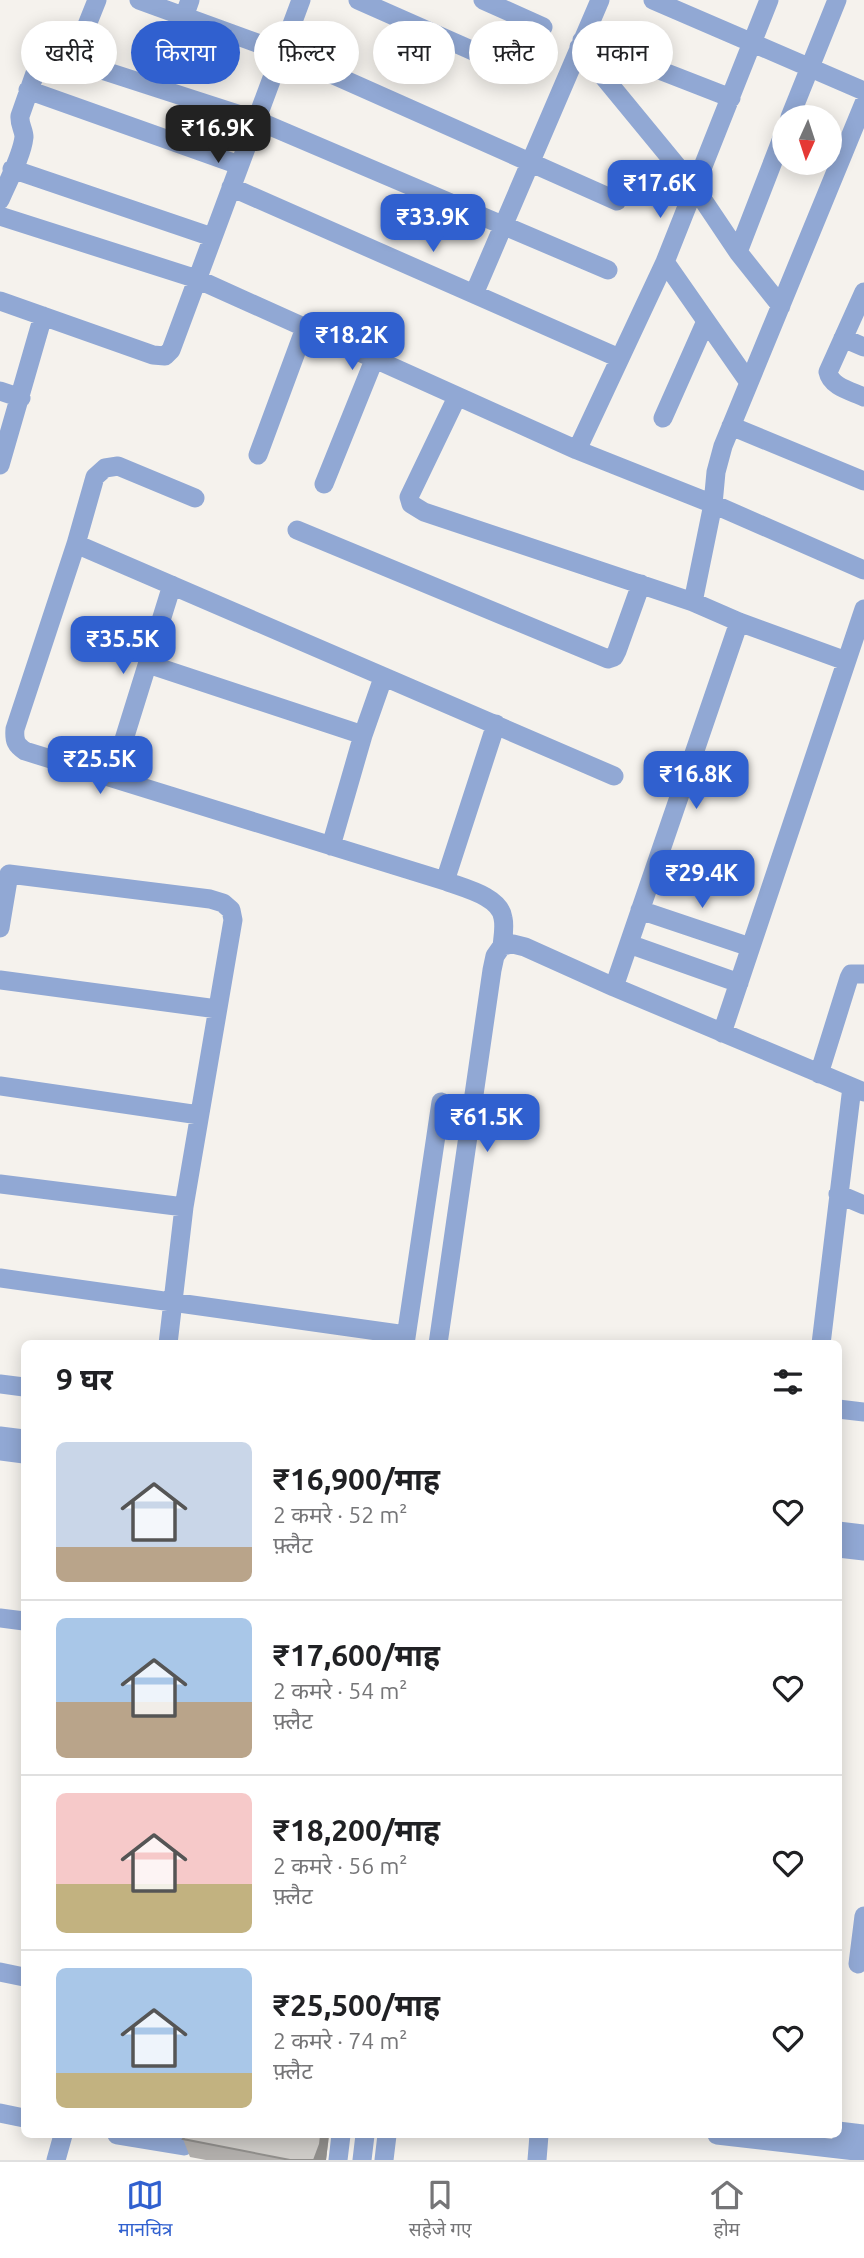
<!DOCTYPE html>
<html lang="hi">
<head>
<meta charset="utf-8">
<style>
  body { margin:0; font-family:Ubuntu,"Noto Sans Devanagari",sans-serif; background:#f2f2f2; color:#202124; height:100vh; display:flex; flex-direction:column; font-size:26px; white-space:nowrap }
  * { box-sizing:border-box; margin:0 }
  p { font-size:23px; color:#757577 }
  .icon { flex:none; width:38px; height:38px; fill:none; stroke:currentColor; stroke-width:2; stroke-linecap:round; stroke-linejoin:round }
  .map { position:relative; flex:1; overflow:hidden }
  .panel { position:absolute; left:21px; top:1340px; width:821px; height:798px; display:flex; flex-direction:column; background:#fff; border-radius:10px; box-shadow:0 4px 18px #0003 }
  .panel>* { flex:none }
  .guide { position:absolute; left:21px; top:21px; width:822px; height:63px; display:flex; gap:14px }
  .needle { width:46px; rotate:183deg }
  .fabs { position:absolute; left:772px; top:105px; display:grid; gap:14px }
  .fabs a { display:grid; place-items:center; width:70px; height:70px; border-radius:50%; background:#fff; box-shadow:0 4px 18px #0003; font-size:35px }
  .price { position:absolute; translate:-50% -60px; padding:0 16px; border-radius:14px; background:#3060cf; color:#fff; font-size:23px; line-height:46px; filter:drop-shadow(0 2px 4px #0008) }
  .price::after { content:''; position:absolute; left:50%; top:42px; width:21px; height:16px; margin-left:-10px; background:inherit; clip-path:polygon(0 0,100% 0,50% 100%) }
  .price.active { background:#222; color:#fff }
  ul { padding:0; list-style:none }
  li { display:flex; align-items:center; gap:21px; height:175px; padding:0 35px }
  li+li { border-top:2px solid #e0e0e0 }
  li span { display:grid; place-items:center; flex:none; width:196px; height:140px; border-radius:10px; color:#555 }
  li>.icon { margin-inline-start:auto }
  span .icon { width:84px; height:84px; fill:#fffc; stroke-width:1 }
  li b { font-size:30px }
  h2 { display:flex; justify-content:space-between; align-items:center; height:84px; padding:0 35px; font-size:30px }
  .chip { padding:0 24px; border-radius:32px; background:#fff; box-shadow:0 4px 18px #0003; font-size:24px; line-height:63px }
  .chip.active { background:#3060cf; color:#fff }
  .dock { display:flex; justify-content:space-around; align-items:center; height:98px; border-top:2px solid #e0e0e0; background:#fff; font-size:19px; color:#757577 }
  .dock a { display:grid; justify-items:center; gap:4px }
  .dock .active { color:#3060cf }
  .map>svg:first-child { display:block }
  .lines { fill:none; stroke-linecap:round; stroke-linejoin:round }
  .minor { stroke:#91a8d4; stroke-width:19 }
  .wall { fill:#b2afac }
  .shaded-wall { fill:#918f8c }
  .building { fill:#cfccc8; stroke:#918f8c; stroke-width:2 }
</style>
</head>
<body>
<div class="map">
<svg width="864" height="2160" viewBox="0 0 864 2160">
  <rect width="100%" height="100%" fill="#f5f2ed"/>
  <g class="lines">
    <path class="minor" d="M139 0 282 52 617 201
      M358 0 523 73
      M483 0 543 27
      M653 0 864 91
      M184 17 190 0
      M582 40 731 98
      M579 47 695 188 738 252 781 306
      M43 51 256 120 608 270
      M28 90 239 165
      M790 117 837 0
      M12 169 212 237
      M231 187 619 358
      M0 200C7 183 22 156 24 137 24 130 19 124 20 116L46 42 53 33 83 35 97 0
      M0 216 197 279 577 450 713 504 864 570
      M738 252 784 133
      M665 262 748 381
      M864 292 828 372C831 387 851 391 864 397
      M474 294 600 0
      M0 301 153 355 165 356 171 350 301 0
      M843 338 864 347
      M0 391 21 398
      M457 397 409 497 411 504 424 512 693 602
      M663 418 706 321
      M731 426 864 481
      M577 450 665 262 769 0
      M258 455 305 328
      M0 465 43 316
      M324 484 374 360
      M195 498 118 466 105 468 95 477 76 544 15 729C14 741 16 745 25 751L445 881 496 724
      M297 530 608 659 614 657 617 651 641 584
      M76 544 614 776
      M846 661 739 622 693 602 713 504 716 472 723 446 864 103
      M148 664 363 735
      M112 778 172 585
      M331 846 363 735 383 678
      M445 881C463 888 500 896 503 918 505 927 503 937 502 946
      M640 910 750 947
      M0 928 9 874 210 899 223 903 231 910 233 920 184 1207 168 1344
      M629 944 739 983
      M0 980 217 1009
      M614 987 739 622
      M722 1033 864 609
      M819 1074 849 978 851 974H864
      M0 1086 199 1115
      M0 1184 184 1207
      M838 1194 864 1205
      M0 1278 406 1335
      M405 1344 441 1102
      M438 1344 492 970 495 956 502 946 513 944 525 947 614 987 864 1092
      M821 1344 852 1087
      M0 1384 24 1387
      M838 1409 864 1412
      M0 1436 24 1439
      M0 1451 24 1454
      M838 1531 864 1534
      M838 1548 864 1551
      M0 1618 24 1621
      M858 1964 864 1916
      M0 1972 24 1977
      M0 2113 24 2118
      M838 2131 864 2134
      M117 2135 184 2146
      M717 2135 864 2152
      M56 2160 63 2135
      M338 2160 341 2135
      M362 2160 365 2135
      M384 2160 387 2135
      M537 2160 539 2135"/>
  </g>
  <path class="wall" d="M185 2135H329L326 2160H206L190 2157 183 2139Z"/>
  <path class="shaded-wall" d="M321 2135H329L326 2160H314Z"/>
  <path class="building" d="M186 2135H321L320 2144 314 2160H290L183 2139Z"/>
</svg>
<div class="fabs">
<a><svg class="needle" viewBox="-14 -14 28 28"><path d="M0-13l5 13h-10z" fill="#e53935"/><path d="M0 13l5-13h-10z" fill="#757577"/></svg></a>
</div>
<b class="price active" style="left:218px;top:165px">₹16.9K</b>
<b class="price" style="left:660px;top:220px">₹17.6K</b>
<b class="price" style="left:433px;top:254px">₹33.9K</b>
<b class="price" style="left:352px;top:372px">₹18.2K</b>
<b class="price" style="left:123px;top:676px">₹35.5K</b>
<b class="price" style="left:100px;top:796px">₹25.5K</b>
<b class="price" style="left:696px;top:811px">₹16.8K</b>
<b class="price" style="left:702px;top:910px">₹29.4K</b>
<b class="price" style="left:487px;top:1154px">₹61.5K</b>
<div class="guide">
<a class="chip">खरीदें</a>
<a class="chip active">किराया</a>
<a class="chip">फ़िल्टर</a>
<a class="chip">नया</a>
<a class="chip">फ़्लैट</a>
<a class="chip">मकान</a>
</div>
<section class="panel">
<h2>9 घर<svg class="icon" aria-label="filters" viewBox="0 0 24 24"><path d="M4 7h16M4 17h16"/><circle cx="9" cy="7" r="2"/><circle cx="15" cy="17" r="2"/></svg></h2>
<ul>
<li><span style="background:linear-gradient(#c9d6e8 75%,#b9a48a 0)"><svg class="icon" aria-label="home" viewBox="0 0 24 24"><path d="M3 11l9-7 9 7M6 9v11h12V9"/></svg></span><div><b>₹16,900/माह</b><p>2 कमरे · 52 m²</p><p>फ़्लैट</p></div><svg class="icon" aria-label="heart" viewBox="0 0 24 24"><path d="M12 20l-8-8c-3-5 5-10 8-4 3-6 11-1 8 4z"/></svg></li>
<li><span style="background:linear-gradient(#a9c7e8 60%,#b9a48a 0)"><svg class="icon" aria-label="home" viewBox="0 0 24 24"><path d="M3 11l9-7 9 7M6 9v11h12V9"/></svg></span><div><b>₹17,600/माह</b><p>2 कमरे · 54 m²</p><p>फ़्लैट</p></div><svg class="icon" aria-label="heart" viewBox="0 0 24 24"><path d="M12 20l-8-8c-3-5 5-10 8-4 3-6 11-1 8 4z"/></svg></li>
<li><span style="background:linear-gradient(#f6c9c9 65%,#c2b280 0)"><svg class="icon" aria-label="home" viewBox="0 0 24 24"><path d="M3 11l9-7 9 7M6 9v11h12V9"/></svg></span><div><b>₹18,200/माह</b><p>2 कमरे · 56 m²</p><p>फ़्लैट</p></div><svg class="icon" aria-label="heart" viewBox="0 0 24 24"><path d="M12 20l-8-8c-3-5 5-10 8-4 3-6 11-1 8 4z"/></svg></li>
<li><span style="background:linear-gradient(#a9c7e8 75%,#c2b280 0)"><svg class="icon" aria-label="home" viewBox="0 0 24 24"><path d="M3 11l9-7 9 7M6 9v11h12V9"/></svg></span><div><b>₹25,500/माह</b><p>2 कमरे · 74 m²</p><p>फ़्लैट</p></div><svg class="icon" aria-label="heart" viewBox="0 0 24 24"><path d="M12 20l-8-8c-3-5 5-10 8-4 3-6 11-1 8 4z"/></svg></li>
</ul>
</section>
</div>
<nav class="dock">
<a class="active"><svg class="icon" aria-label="map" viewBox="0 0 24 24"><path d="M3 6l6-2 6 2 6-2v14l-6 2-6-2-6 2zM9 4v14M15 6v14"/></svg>मानचित्र</a>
<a><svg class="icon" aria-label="saved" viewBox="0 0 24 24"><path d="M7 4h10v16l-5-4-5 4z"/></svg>सहेजे गए</a>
<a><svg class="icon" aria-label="home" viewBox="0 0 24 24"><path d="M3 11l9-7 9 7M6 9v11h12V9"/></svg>होम</a>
</nav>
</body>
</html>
